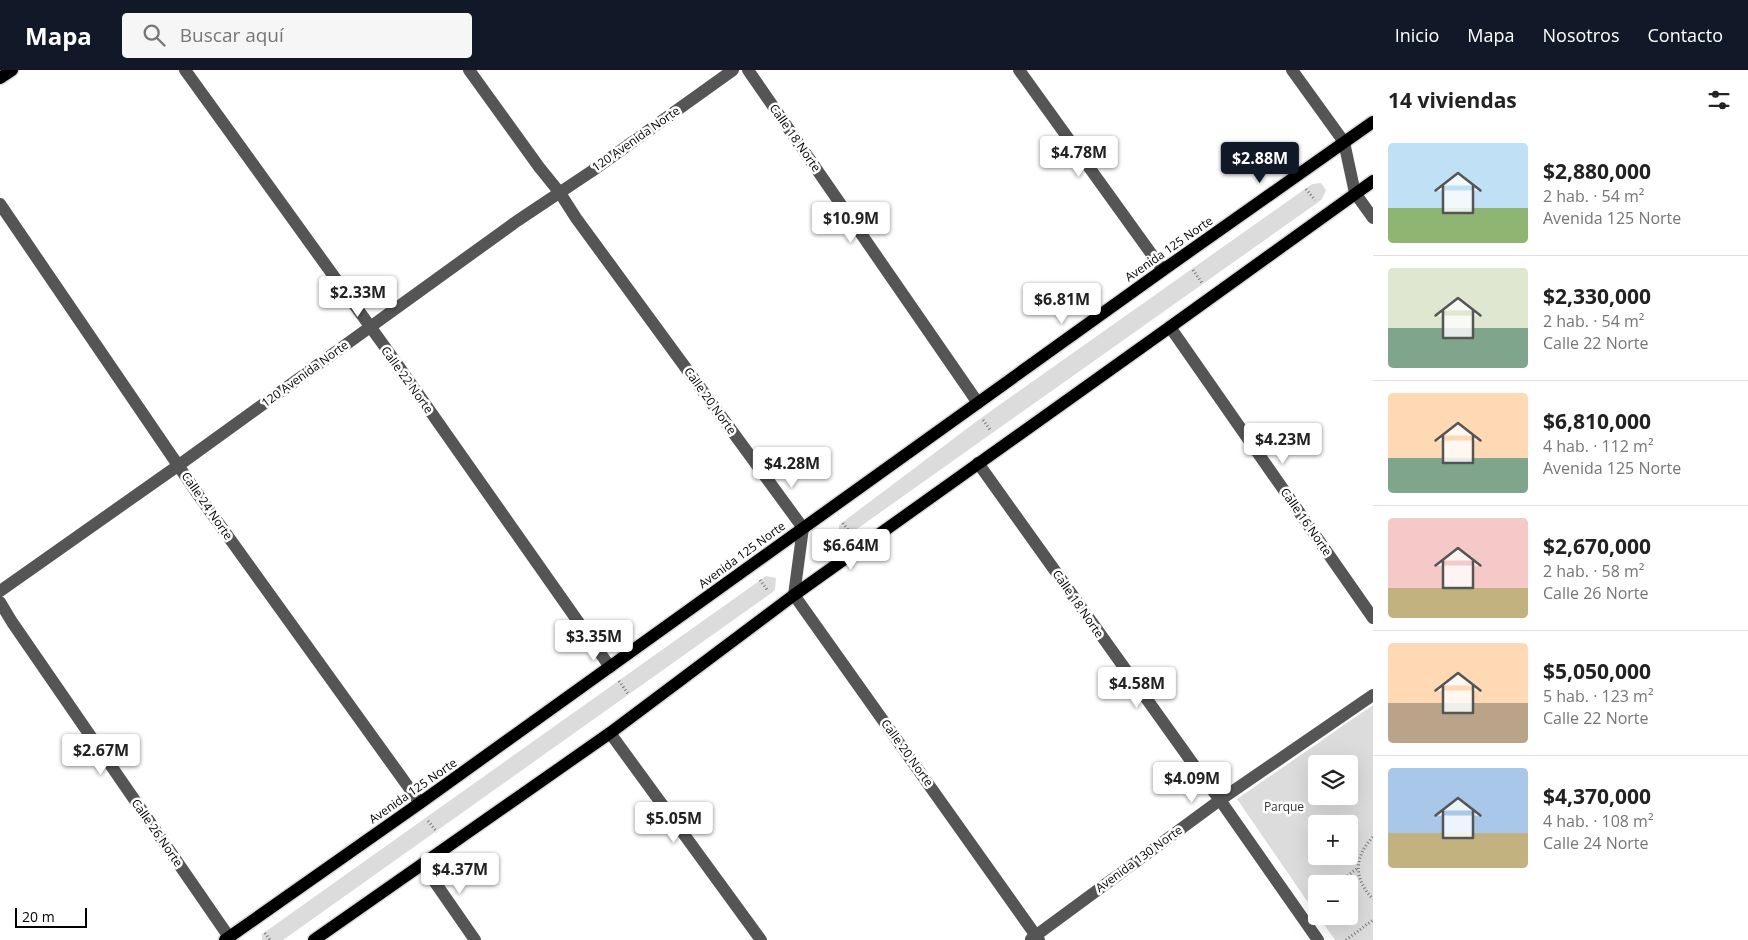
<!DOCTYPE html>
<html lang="es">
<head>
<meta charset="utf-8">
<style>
  body { margin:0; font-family:"Open Sans",sans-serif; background:#f6f6f6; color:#222; height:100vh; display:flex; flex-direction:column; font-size:19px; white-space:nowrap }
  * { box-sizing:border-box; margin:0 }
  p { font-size:16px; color:#767676 }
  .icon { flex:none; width:28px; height:28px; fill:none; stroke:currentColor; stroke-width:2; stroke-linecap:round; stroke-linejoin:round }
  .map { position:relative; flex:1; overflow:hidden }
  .side { display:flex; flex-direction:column; background:#fff; width:375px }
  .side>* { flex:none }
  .fabs { position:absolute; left:1308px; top:685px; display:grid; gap:10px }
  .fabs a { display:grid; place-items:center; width:50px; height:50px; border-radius:5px; background:#fff; box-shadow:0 5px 20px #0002; font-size:25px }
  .scale { position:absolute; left:15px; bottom:12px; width:72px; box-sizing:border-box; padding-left:5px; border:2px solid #000; border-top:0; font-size:14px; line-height:18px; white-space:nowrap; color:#000; -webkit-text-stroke:4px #fff; paint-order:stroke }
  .price { position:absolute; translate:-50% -42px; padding:0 11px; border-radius:5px; background:#fff; color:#222; font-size:16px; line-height:32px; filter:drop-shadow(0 1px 2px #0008) }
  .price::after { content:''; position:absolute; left:50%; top:30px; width:15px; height:11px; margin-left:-8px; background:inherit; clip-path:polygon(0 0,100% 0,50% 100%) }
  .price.current { background:#111827; color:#fff }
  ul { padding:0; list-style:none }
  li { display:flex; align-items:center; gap:15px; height:125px; padding:0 15px }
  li+li { border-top:1px solid #e0e0e0 }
  li span { display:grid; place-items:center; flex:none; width:140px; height:100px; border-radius:5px; color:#555 }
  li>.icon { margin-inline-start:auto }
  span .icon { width:60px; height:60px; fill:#fffc; stroke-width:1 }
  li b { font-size:21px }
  h2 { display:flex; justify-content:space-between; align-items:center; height:60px; padding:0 15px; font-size:21px }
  header { display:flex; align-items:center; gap:30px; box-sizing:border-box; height:70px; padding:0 25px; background:#111827; color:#fff }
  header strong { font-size:24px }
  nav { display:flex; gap:28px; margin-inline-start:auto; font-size:18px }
  .search { width:350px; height:45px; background:#f6f6f6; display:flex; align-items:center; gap:12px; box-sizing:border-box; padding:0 18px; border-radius:5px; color:#767676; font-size:19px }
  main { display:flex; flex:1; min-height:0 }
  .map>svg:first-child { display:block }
  .green { fill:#dcdcdc; fill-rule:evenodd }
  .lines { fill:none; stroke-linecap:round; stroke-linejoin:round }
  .major-casing { stroke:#dbdbdb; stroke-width:15 }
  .path { stroke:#777; stroke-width:3; stroke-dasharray:1 2.5; stroke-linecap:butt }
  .minor { stroke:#555; stroke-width:12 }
  .major { stroke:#000; stroke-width:12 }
  .labels { text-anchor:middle; stroke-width:5; stroke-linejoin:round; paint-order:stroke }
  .street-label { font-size:12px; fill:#000; stroke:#fff }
  .park-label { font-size:12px; fill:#333; stroke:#fff }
</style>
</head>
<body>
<header>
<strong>Mapa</strong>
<div class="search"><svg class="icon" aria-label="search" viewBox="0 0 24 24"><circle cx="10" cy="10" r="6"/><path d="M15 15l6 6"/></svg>Buscar aquí</div>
<nav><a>Inicio</a><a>Mapa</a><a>Nosotros</a><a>Contacto</a></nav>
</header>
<main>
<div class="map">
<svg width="1373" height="870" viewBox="0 0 1373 870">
  <rect width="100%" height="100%" fill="#fff"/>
  <path class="green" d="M1321 113 1326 120 1322 129 1317 133 847 466 839 463V455L981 348 1312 114Z
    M766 506 776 508 775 520 770 524 283 870H262V864L265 862Z
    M1373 635V870H1335L1318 846H1349V814H1316V844L1237 729ZM1316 694H1349V726H1316ZM1316 754H1349V786H1316Z"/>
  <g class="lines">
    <defs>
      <path id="major" d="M0 8 12 0
        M225 870 420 733 1163 200 1373 52
        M314 870 610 663 794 525 1170 257 1373 111"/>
    </defs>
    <use href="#major" class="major-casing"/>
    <path class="path" d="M1306 119 1315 130
      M1193 200 1202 213
      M983 350 991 361
      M843 453 850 463
      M760 510 768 521
      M619 611 629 625
      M428 751 437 762
      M1373 767C1353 788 1354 809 1373 829
      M1336 814 1358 798
      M265 863 270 870
      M1346 870 1373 850"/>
    <path class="minor" d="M185 0 390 284 610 597
      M469 0 539 97 560 123 576 148 803 458 794 525 1039 870
      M748 0 978 333
      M1019 0 1163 200
      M1292 0 1344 72 1355 123 1373 148
      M0 134 199 426 420 733
      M1170 257 1373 548
      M978 393 1201 705 1220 730 1318 870
      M0 521 179 395 517 151 592 101 733 0
      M0 532 12 552 229 867V870
      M610 663 761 870
      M423 795 475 870
      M1031 869 1220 730 1373 625"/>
    <use href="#major" class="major"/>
  </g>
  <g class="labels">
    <g class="street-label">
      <text transform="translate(795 68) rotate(55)" y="4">Calle 18 Norte</text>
      <text transform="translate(636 69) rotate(-35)" y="4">120 Avenida Norte</text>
      <text transform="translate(1169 179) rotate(-35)" y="4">Avenida 125 Norte</text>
      <text transform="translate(305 304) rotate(-36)" y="4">120 Avenida Norte</text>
      <text transform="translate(407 310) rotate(54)" y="4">Calle 22 Norte</text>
      <text transform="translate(710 331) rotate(54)" y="4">Calle 20 Norte</text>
      <text transform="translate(207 436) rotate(55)" y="4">Calle 24 Norte</text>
      <text transform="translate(1306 452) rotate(55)" y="4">Calle 16 Norte</text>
      <text transform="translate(742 485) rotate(-36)" y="4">Avenida 125 Norte</text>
      <text transform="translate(1078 534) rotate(55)" y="4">Calle 18 Norte</text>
      <text transform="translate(907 683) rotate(54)" y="4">Calle 20 Norte</text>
      <text transform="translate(413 721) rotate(-35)" y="4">Avenida 125 Norte</text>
      <text transform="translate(157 763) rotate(55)" y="4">Calle 26 Norte</text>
      <text transform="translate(1139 789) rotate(-36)" y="4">Avenida 130 Norte</text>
    </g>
    <g class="park-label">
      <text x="1284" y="741">Parque</text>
    </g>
  </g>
</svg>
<div class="fabs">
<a><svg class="icon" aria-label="layers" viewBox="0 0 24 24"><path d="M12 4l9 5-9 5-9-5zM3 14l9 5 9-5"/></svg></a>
<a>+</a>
<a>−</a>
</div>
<div class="scale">20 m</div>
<b class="price" style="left:1079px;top:108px">$4.78M</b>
<b class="price current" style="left:1260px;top:114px">$2.88M</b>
<b class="price" style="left:851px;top:174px">$10.9M</b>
<b class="price" style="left:358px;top:248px">$2.33M</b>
<b class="price" style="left:1062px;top:255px">$6.81M</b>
<b class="price" style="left:1283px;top:395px">$4.23M</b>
<b class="price" style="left:792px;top:419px">$4.28M</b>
<b class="price" style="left:851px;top:501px">$6.64M</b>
<b class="price" style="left:594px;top:592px">$3.35M</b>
<b class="price" style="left:1137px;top:639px">$4.58M</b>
<b class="price" style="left:101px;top:706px">$2.67M</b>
<b class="price" style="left:1192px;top:734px">$4.09M</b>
<b class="price" style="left:674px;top:774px">$5.05M</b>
<b class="price" style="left:460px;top:825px">$4.37M</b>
</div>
<section class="side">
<h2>14 viviendas<svg class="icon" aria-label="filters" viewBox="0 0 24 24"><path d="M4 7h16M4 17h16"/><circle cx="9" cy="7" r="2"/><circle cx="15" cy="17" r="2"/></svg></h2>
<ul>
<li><span style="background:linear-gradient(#bfe0f5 65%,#8fb573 0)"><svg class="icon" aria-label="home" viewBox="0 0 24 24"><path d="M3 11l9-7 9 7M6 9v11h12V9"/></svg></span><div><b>$2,880,000</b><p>2 hab. · 54 m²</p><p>Avenida 125 Norte</p></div></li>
<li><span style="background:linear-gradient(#dfe7d0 60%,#7fa58c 0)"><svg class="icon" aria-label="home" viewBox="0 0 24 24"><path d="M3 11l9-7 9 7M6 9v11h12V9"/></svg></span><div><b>$2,330,000</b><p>2 hab. · 54 m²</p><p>Calle 22 Norte</p></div></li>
<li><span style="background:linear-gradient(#ffd9b3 65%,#7fa58c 0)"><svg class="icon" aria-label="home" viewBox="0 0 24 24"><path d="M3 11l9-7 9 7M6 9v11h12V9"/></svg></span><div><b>$6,810,000</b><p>4 hab. · 112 m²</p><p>Avenida 125 Norte</p></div></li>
<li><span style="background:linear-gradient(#f6c9c9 70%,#c2b280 0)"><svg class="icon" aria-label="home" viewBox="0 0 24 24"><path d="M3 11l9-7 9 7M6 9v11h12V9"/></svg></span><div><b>$2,670,000</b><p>2 hab. · 58 m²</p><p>Calle 26 Norte</p></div></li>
<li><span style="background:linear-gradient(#ffd9b3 60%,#b9a48a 0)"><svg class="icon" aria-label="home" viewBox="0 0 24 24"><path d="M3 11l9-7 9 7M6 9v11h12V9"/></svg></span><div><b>$5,050,000</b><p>5 hab. · 123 m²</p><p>Calle 22 Norte</p></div></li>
<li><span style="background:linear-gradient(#a9c7e8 65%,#c2b280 0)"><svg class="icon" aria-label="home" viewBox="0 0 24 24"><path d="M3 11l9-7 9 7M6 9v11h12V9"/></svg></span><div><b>$4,370,000</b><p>4 hab. · 108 m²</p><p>Calle 24 Norte</p></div></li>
</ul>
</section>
</main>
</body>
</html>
